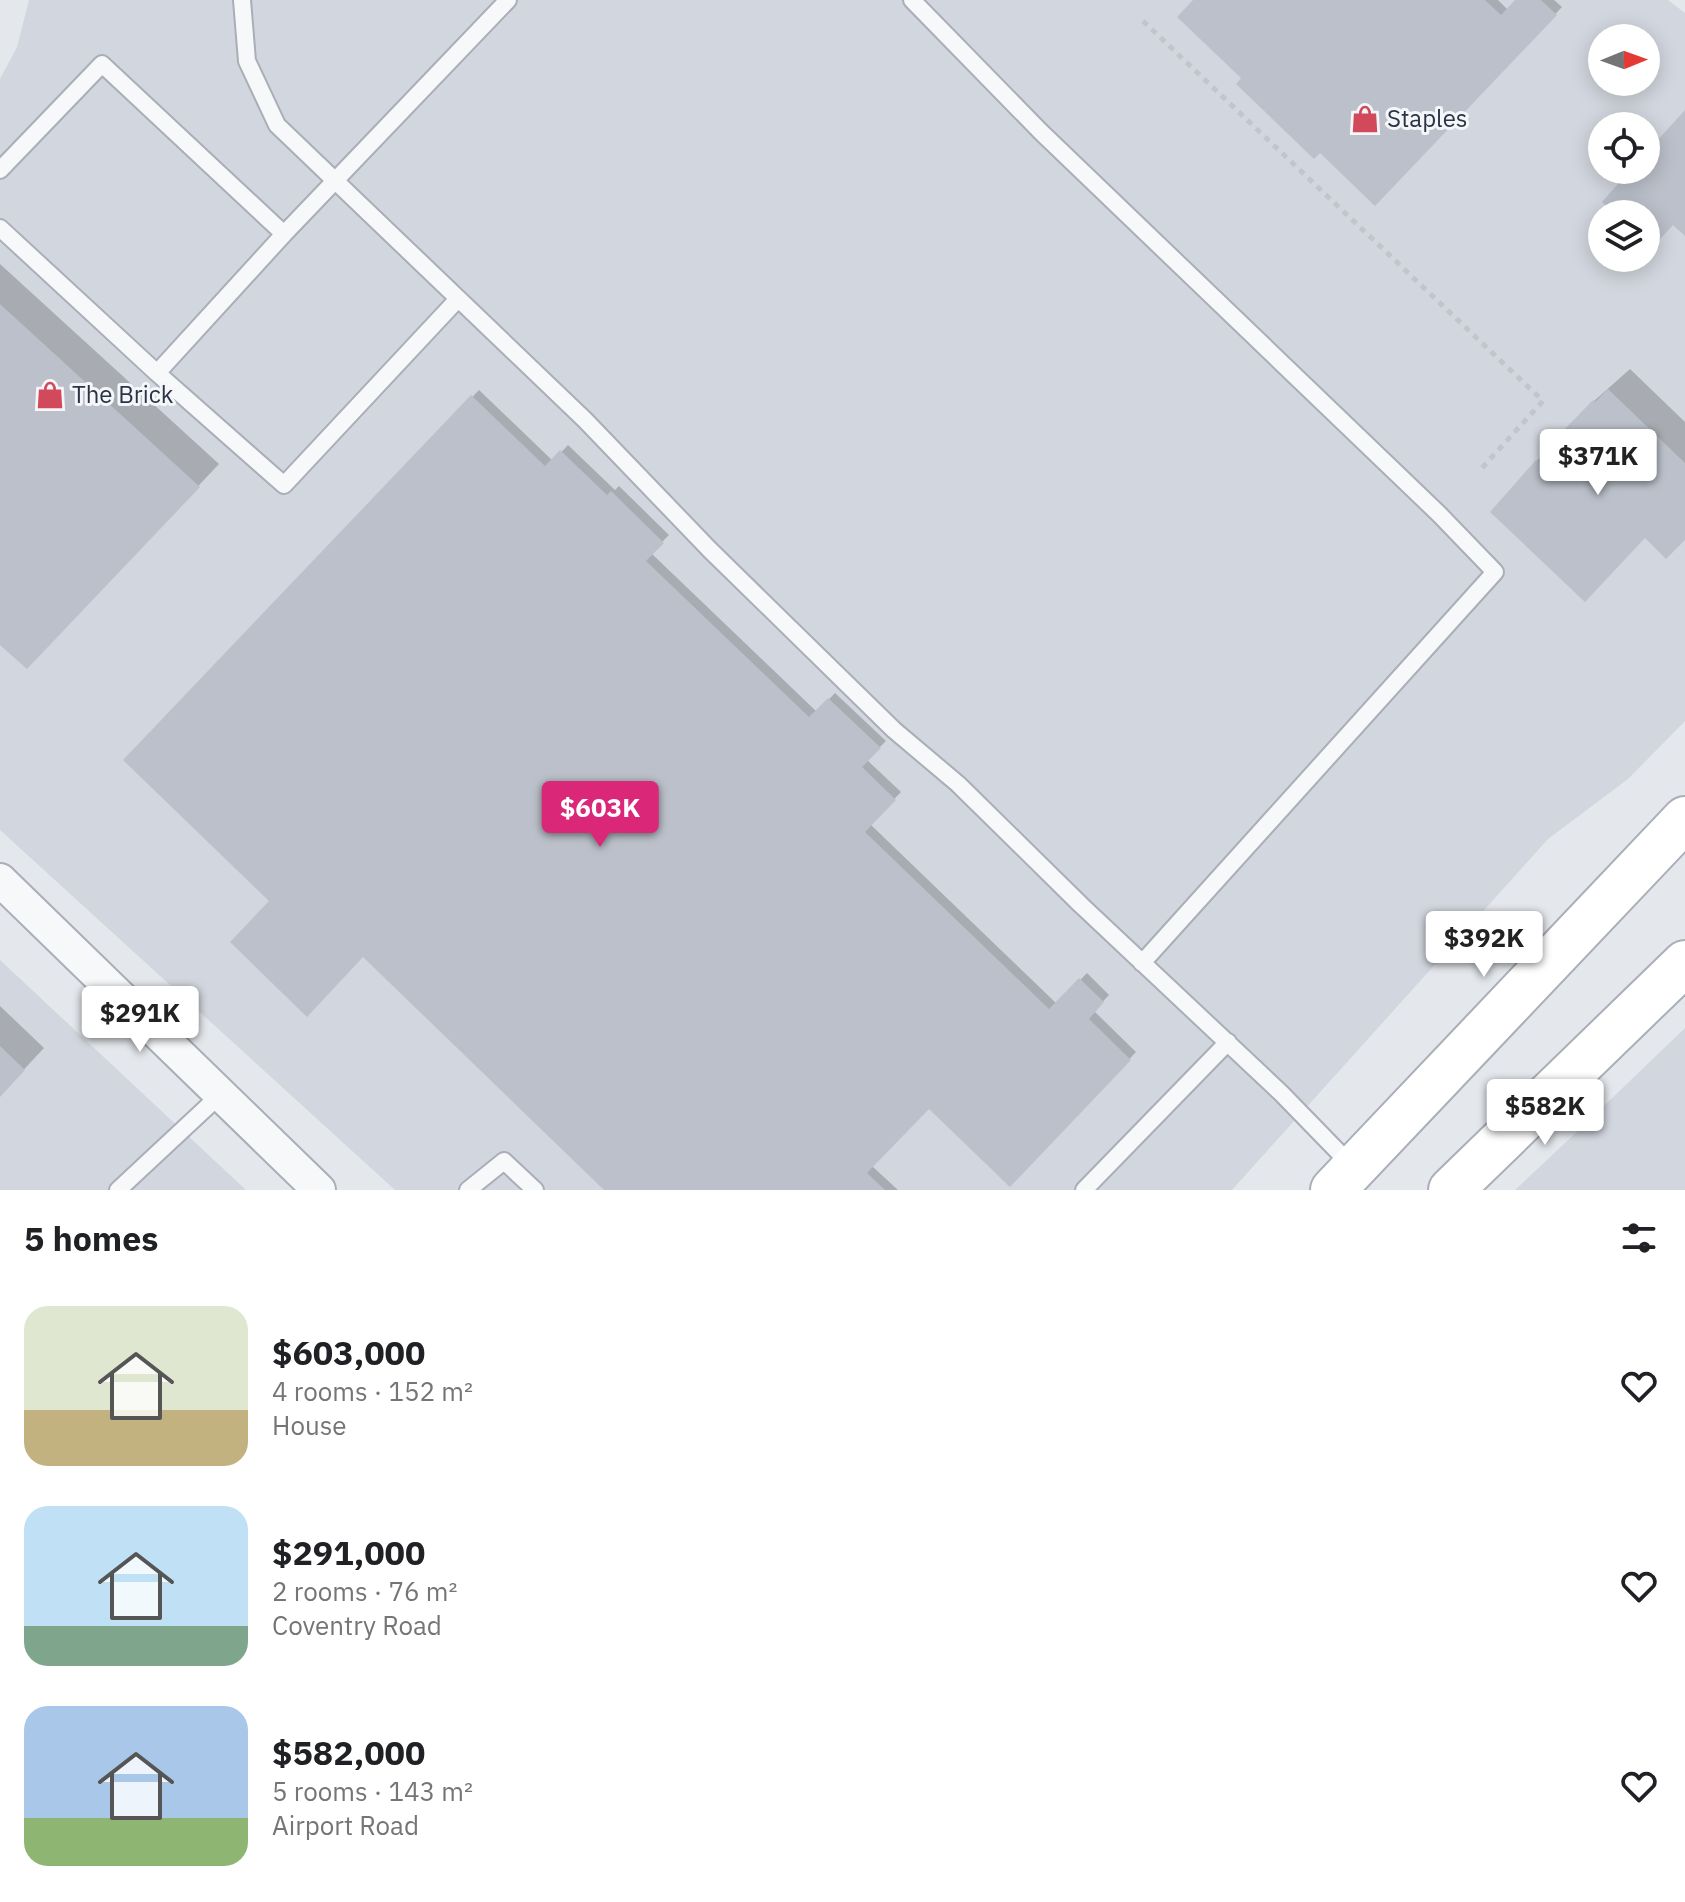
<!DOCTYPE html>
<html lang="en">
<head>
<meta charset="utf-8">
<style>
  body { margin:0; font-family:"IBM Plex Sans",sans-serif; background:#f6f6f6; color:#202124; height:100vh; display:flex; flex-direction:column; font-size:30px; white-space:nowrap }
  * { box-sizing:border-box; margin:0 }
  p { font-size:26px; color:#757577 }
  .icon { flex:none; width:44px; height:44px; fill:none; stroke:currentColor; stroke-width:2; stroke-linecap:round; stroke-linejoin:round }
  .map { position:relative; height:1190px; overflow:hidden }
  .details { display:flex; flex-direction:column; background:#fff; flex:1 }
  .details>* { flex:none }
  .needle { width:52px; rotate:89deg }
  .buttons { position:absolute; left:1588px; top:24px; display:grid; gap:16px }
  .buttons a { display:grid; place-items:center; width:72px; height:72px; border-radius:50%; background:#fff; box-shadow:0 4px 20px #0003; font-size:40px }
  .price { position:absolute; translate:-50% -68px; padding:0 18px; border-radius:8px; background:#fff; color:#222; font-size:26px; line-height:52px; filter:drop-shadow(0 2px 4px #0008) }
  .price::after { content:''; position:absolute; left:50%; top:48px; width:24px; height:18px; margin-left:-12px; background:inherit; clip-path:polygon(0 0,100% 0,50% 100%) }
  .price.active { background:#db2777; color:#fff }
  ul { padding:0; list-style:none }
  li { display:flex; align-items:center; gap:24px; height:200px; padding:0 24px }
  li span { display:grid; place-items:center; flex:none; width:224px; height:160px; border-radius:24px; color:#555 }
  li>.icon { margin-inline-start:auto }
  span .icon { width:96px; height:96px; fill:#fffc; stroke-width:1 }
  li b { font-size:34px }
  h2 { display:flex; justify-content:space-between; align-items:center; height:96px; padding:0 24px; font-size:34px }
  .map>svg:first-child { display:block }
  .built { fill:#d2d6de; fill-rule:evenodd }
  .shadow { fill:#0003 }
  .building { fill:#bbc0ca }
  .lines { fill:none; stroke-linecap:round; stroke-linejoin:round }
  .service-casing { stroke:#a9aeb7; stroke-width:20 }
  .minor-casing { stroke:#a9aeb7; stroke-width:36 }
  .secondary-casing { stroke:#a9aeb7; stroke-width:48 }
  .path { stroke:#c2c5cb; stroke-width:5; stroke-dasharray:6 6; stroke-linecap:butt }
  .service { stroke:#f7f8fa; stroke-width:16 }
  .minor { stroke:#f7f8fa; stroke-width:32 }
  .secondary { stroke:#fff; stroke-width:44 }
  .labels { text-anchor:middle; stroke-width:6; stroke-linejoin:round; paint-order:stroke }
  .poi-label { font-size:24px; fill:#2b3445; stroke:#f4f6f9; text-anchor:start }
</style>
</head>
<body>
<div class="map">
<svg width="1685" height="1190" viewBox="0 0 1685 1190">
  <rect width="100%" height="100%" fill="#e4e7ec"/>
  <path class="built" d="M29 0H1668L1685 13V721L1628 779 1548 839 1232 1190H395L0 830V79L17 47ZM1602 38H1646V82H1602ZM1602 126H1646V170H1602ZM1602 214H1646V258H1602Z
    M0 960 246 1190H0Z
    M1685 1028V1190H1515L1581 1128Z"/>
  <path class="shadow" d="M1196 0H1498L1508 10 1518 0H1554L1562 7 1375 203 1244 78Z
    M0 264 219 464 47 646 0 642Z
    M1630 369 1685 422V538L1645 536 1537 461 1558 441 1560 442 1594 401Z
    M479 390 553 461 568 445 615 490 619 486 669 535 651 553 817 712 835 693 886 741 867 760 901 792 870 824 1057 1004 1087 973 1109 995 1094 1011 1136 1052 1010 1184 929 1106 872 1166 898 1190H607L363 955 272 901 125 760Z
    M0 1006 44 1048 0 1095Z"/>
  <path class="building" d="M1193 0H1485L1501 15 1515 0H1541L1557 15 1375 206 1320 153 1314 159 1236 84 1241 78 1177 17Z
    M1685 110V236L1673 225 1652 248 1646 242V214H1615L1602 202 1630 170H1646V153Z
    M0 304 200 487 27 669 0 645Z
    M1608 389 1685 463V540L1666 559 1645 538 1585 602 1490 512 1536 460 1538 462 1564 436 1561 433 1593 400 1595 402Z
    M471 395 545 466 560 450 607 495 611 491 664 543 646 561 809 717 828 698 881 748 862 767 896 800 865 832 1049 1009 1079 978 1104 1002 1089 1019 1131 1060 1010 1187 929 1109 867 1173 885 1190H604L363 957 307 1017 230 942 269 901 123 760Z
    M0 1046 25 1070 0 1097Z"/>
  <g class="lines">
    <defs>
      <path id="service" d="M242 0 247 61 277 125 585 420 710 550 894 730 958 784 1081 905 1281 1093 1353 1167
        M912 0 1041 132 1439 514 1495 572 1142 963
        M0 170 102 64 284 234
        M0 228 157 373 284 234 508 0
        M157 373 284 485 457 300
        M118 1190 221 1094
        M468 1190 504 1161 535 1190
        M1084 1190 1228 1042"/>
      <path id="minor" d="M0 880 319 1190"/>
      <path id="secondary" d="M1333 1190 1685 819
        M1451 1190 1685 963"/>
    </defs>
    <use href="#service" class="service-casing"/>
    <use href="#minor" class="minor-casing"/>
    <use href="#secondary" class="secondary-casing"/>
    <path class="path" d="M1143 21 1543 401 1481 469"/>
    <use href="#service" class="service"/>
    <use href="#minor" class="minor"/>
    <use href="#secondary" class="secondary"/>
  </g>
  <defs>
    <symbol id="shop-bare" viewBox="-9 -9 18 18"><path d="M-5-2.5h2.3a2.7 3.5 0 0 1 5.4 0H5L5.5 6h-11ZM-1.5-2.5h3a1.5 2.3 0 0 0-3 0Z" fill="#d1495b" stroke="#f4f6f9" stroke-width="2.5" paint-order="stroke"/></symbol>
  </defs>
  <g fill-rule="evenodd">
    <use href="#shop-bare" x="1345" y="99" width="40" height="40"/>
    <use href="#shop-bare" x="30" y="375" width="40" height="40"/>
  </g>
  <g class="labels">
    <g class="poi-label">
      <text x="1387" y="127">Staples</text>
      <text x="72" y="403">The Brick</text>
    </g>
  </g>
</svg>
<div class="buttons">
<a><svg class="needle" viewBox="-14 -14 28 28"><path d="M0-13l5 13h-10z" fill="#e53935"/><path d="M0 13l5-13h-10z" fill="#757577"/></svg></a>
<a><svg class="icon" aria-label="locate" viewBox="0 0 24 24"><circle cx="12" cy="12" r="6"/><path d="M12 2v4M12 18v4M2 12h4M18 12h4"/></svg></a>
<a><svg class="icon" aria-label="layers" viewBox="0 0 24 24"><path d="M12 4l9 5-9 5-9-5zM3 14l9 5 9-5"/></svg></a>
</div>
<b class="price" style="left:1598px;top:497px">$371K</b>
<b class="price active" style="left:600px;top:849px">$603K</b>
<b class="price" style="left:1484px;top:979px">$392K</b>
<b class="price" style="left:140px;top:1054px">$291K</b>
<b class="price" style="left:1545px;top:1147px">$582K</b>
</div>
<section class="details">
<h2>5 homes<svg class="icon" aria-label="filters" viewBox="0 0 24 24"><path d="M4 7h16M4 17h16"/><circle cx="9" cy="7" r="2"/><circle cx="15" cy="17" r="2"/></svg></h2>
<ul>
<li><span style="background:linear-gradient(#dfe7d0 65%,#c2b280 0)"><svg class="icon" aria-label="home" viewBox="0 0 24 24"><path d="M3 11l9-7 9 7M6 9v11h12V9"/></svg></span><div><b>$603,000</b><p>4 rooms · 152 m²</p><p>House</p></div><svg class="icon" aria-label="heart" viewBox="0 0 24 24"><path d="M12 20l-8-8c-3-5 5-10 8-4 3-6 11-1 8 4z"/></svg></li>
<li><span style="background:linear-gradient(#bfe0f5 75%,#7fa58c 0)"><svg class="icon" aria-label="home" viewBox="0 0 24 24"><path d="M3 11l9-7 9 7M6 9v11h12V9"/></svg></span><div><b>$291,000</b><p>2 rooms · 76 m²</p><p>Coventry Road</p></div><svg class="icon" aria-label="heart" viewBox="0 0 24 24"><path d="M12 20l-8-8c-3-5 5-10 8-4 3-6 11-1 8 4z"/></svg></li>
<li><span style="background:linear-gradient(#a9c7e8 70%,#8fb573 0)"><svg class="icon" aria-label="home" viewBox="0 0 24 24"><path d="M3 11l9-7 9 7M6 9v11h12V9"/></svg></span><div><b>$582,000</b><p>5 rooms · 143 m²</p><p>Airport Road</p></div><svg class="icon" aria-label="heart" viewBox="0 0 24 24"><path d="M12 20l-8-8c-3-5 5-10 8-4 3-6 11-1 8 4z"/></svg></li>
</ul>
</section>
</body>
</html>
